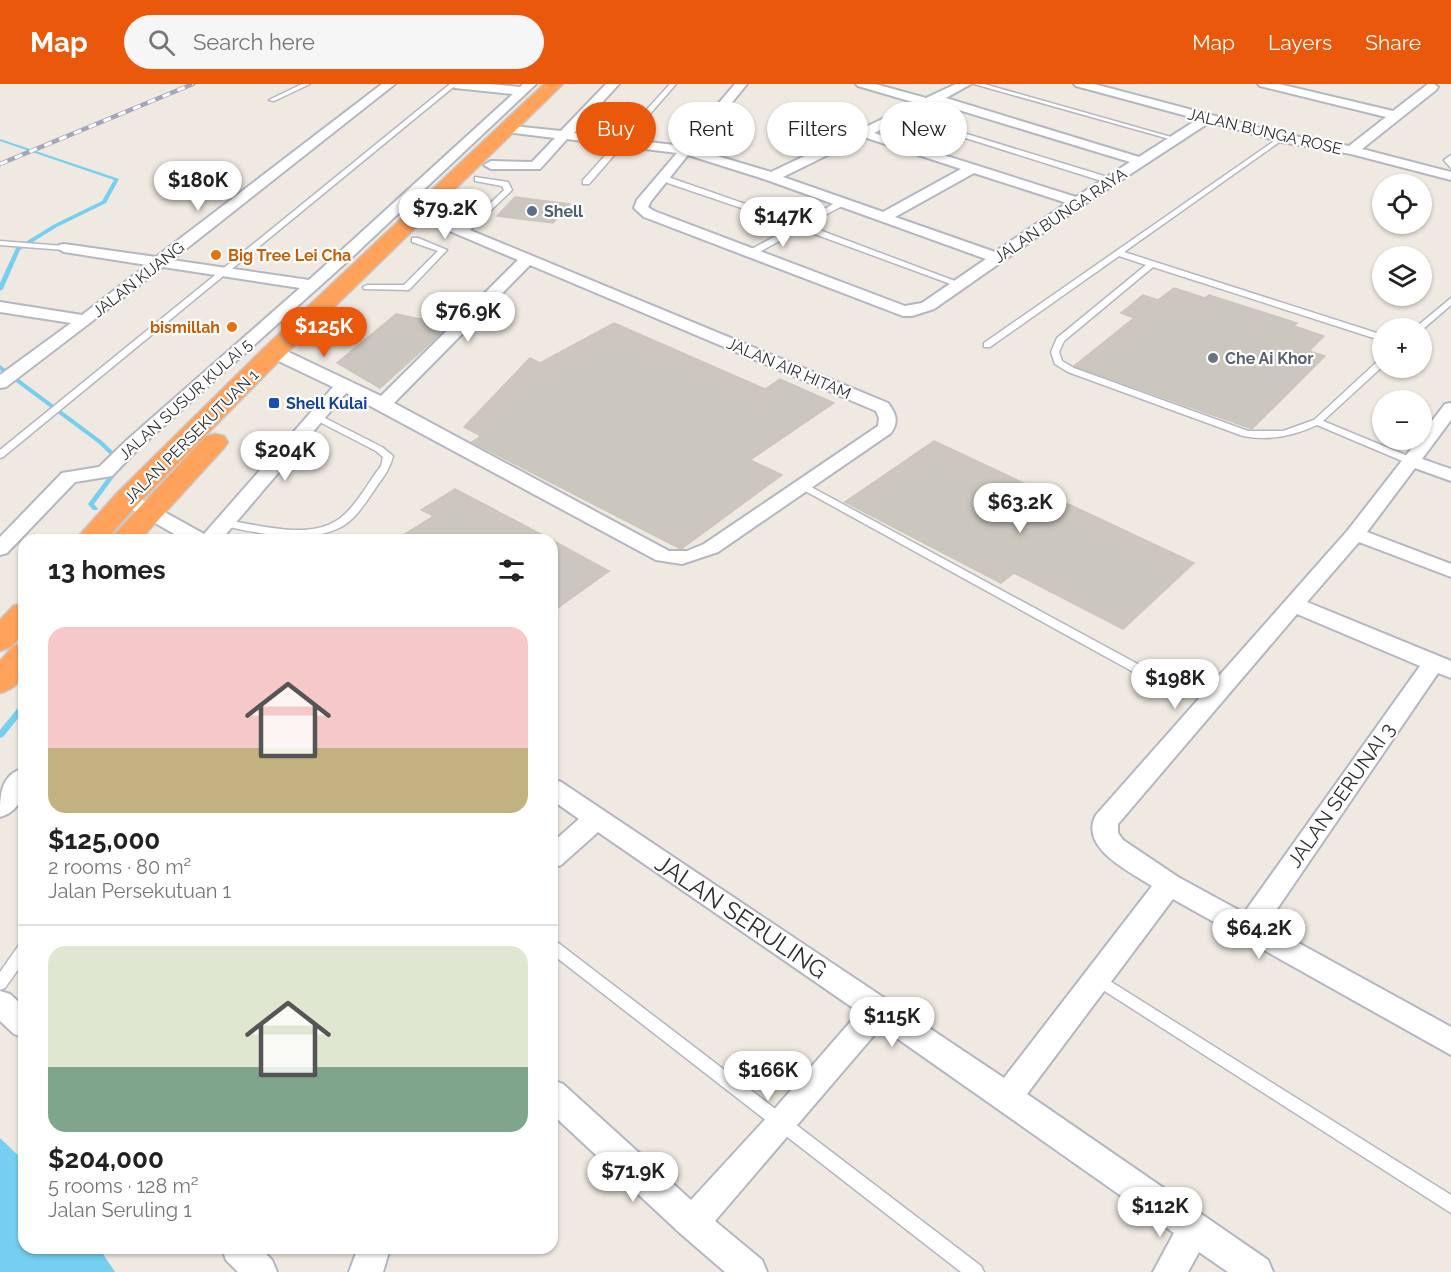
<!DOCTYPE html>
<html lang="en">
<head>
<meta charset="utf-8">
<style>
  body { margin:0; font-family:Raleway,sans-serif; background:#f6f6f6; color:#222; height:100vh; display:flex; flex-direction:column; font-size:22px; white-space:nowrap }
  * { box-sizing:border-box; margin:0 }
  p { font-size:20px; color:#767676 }
  .icon { flex:none; width:33px; height:33px; fill:none; stroke:currentColor; stroke-width:2; stroke-linecap:round; stroke-linejoin:round }
  .map { position:relative; flex:1; overflow:hidden }
  .details { position:absolute; left:18px; top:450px; width:540px; height:720px; display:flex; flex-direction:column; background:#fff; border-radius:18px; box-shadow:0 2px 4px #0004 }
  .details>* { flex:none }
  .guide { position:absolute; left:576px; top:18px; width:570px; height:54px; display:flex; gap:12px }
  .buttons { position:absolute; left:1372px; top:90px; display:grid; gap:12px }
  .buttons a { display:grid; place-items:center; width:60px; height:60px; border-radius:50%; background:#fff; box-shadow:0 2px 4px #0004; font-size:30px }
  .price { position:absolute; translate:-50% -51px; padding:0 14px; border-radius:21px; background:#fff; color:#222; font-size:20px; line-height:39px; filter:drop-shadow(0 2px 3px #0008) }
  .price::after { content:''; position:absolute; left:50%; top:36px; width:18px; height:14px; margin-left:-9px; background:inherit; clip-path:polygon(0 0,100% 0,50% 100%) }
  .price.on { background:#ea580c; color:#fff }
  ul { padding:0; list-style:none }
  li { display:grid; align-content:center; gap:12px; height:318px; padding:0 30px }
  li+li { border-top:2px solid #e0e0e0 }
  li span { display:grid; place-items:center; height:186px; border-radius:18px; color:#555 }
  li>.icon { margin-inline-start:auto }
  span .icon { width:108px; height:108px; fill:#fffc; stroke-width:1 }
  li b { font-size:26px }
  h2 { display:flex; justify-content:space-between; align-items:center; height:72px; padding:0 30px; font-size:26px }
  .chip { padding:0 21px; border-radius:27px; background:#fff; box-shadow:0 2px 4px #0004; font-size:21px; line-height:54px }
  .chip.on { background:#ea580c; color:#fff }
  header { display:flex; align-items:center; gap:36px; box-sizing:border-box; height:84px; padding:0 30px; background:#ea580c; color:#fff }
  header strong { font-size:28px }
  nav { display:flex; gap:33px; margin-inline-start:auto; font-size:21px }
  .search { width:420px; height:54px; background:#f6f6f6; display:flex; align-items:center; gap:15px; box-sizing:border-box; padding:0 21px; border-radius:33px; color:#767676; font-size:22px }
  .map>svg:first-child { display:block }
  .water { fill:#75cff0 }
  .lines { fill:none; stroke-linecap:round; stroke-linejoin:round }
  .stream { fill:#75cff0; fill-rule:evenodd }
  .building { fill:#cbc7bf; stroke:#cbc5ba; stroke-width:1.5 }
  .lane-casing { stroke:#b4b7c1; stroke-width:3 }
  .street-casing { stroke:#b4b7c1; stroke-width:4 }
  .highway-casing { stroke:#c9c9c9; stroke-width:3 }
  .lane { fill:#fff; fill-rule:evenodd }
  .street { fill:#fff; fill-rule:evenodd }
  .highway { fill:#ffa35c; fill-rule:evenodd }
  .rail-casing { stroke:#a3a6b8; stroke-width:4.5 }
  .rail { stroke:#fff; stroke-width:3; stroke-dasharray:8; stroke-linecap:butt }
  .service-dot { fill:#5c6f8a; stroke:#fff; stroke-width:2 }
  .food-dot { fill:#e8710a; stroke:#fff; stroke-width:2 }
  .worship-dot { fill:#6b7280; stroke:#fff; stroke-width:2 }
  .transit-dot { fill:#1a4fb4; stroke:#fff; stroke-width:2 }
  .labels { text-anchor:middle; stroke-width:4.5; stroke-linejoin:round; paint-order:stroke }
  .far-street-label { font-size:16px; fill:#2e2e2e; stroke:#fff }
  .far-service-label { font-size:16px; font-weight:bold; fill:#4e5e75; stroke:#fff; text-anchor:start }
  .far-food-label { font-size:16px; font-weight:bold; fill:#c56008; stroke:#fff; text-anchor:start }
  .far-worship-label { font-size:16px; font-weight:bold; fill:#5b616d; stroke:#fff; text-anchor:start }
  .far-transit-label { font-size:16px; font-weight:bold; fill:#164399; stroke:#fff; text-anchor:start }
  .street-label { font-size:20px; fill:#2e2e2e; stroke:#fff }
  .near-street-label { font-size:24px; fill:#2e2e2e; stroke:#fff }
</style>
</head>
<body>
<header>
<strong>Map</strong>
<div class="search"><svg class="icon" aria-label="search" viewBox="0 0 24 24"><circle cx="10" cy="10" r="6"/><path d="M15 15l6 6"/></svg>Search here</div>
<nav><a>Map</a><a>Layers</a><a>Share</a></nav>
</header>
<div class="map">
<svg width="1451" height="1188" viewBox="0 0 1451 1188">
  <rect width="100%" height="100%" fill="#efe9e1"/>
  <path class="water" d="M0 1054 24 1077V1164H99L115 1188H0Z"/>
  <g class="lines">
    <path class="stream" d="M0 55 119 95 106 119 57 143 20 166 3 205 0 207V199L16 164 53 141 102 117 114 96 0 57Z
      M0 281 102 357 122 376V378H118L98 359 0 286Z
      M117 383 120 385 94 420 98 425 97 426H93L88 420 115 384Z
      M24 619V627L3 653 0 654V646L21 620Z"/>
  </g>
  <path class="building" d="M515 113 570 120 553 139 497 132Z
    M1174 204 1205 214 1209 211 1297 239 1294 242 1324 252 1309 267 1325 272 1252 345 1074 282 1134 234 1121 229 1143 211 1158 216Z
    M396 230 450 241 380 304 337 279Z
    M614 239 765 305 780 295 834 319 750 376 782 391 681 465 472 358 481 352 464 343 530 274 540 279Z
    M934 357 1194 479 1123 545 1014 489 1001 499 845 418Z
    M455 405 476 416 552 456H395L434 432 421 426Z
    M552 456 609 487 552 528Z"/>
  <g class="lines">
    <defs>
      <path id="lane" d="M302 0H310L274 17 269 16Z
        M450 0H457L3 373 0 374V366Z
        M670 0H676L589 100H583V96Z
        M974 0H984L1178 55 1173 56Z
        M898 29 1114 95 1115 97 1108 99 896 32 895 31Z
        M1280 53 1285 54 1124 168 1383 251V257L1153 183 1064 257 1059 268 1062 277 1074 284 1248 347H1283L1314 336 1380 275 1383 274V282L1323 337 1415 375V379H1407L1317 341C1294 352 1268 357 1243 352L1068 288 1055 280 1051 268 1057 254 1146 181 1119 172 990 263H984V259Z
        M1451 71V84L1444 76Z
        M659 92H665L800 139 840 116H846V120L806 141 963 200 956 202 801 145 754 171H748V167L794 142 659 96Z
        M475 93 508 98 512 106 466 150 462 148 463 146 504 106 502 102 475 97Z
        M412 154H418L447 166 409 206 364 205 363 203 367 201H404L438 167 412 158Z
        M0 157 64 162 68 164 64 166 0 161Z
        M1451 214V221L1422 246 1415 244Z
        M317 330 382 363 393 372C390 386 381 396 373 408 364 421 354 437 339 444 308 460 254 449 221 441L220 439 221 437 225 436C262 441 315 459 345 430 360 416 369 397 381 382L383 373 376 367 314 335 312 333Z
        M802 398 1156 590 1158 593 1156 596H1148L798 403 797 401Z
        M552 856 557 858 981 1182 984 1188H961L552 870Z
        M24 859V877L5 904 0 906V888L19 861Z
        M1097 889 1451 1111V1129L1092 899 1090 895 1092 891Z"/>
      <path id="street" d="M382 0H395L172 176 309 196 513 10 455 4 449 0H489L520 3 523 0H536L350 175 139 364 112 392 75 398 7 469 0 471V453L62 389 99 383 127 356 300 204 163 183 6 303 0 304V291L71 239 0 228V218L82 231 147 181 64 168 57 164 59 161 64 160 156 173Z
        M606 0H619L574 49 682 62 735 0H747L694 65 771 88 916 19 858 2 856 0H875L926 14 956 0H971L946 14 1139 73 1198 35 1076 2 1074 0H1094L1283 50 1349 62 1386 33 1260 2 1258 0H1279L1393 27 1428 0H1434L1438 3 1436 6 1362 65 1451 88V96L1351 70 1282 58 1210 38 1083 121 934 225 912 232H903L644 133 634 124 637 116 677 69 567 55 540 85H491L484 81 491 77 532 78 555 54 506 48 500 44 502 41 561 47ZM936 19 1130 78 1076 113 874 49ZM864 53 961 85 883 128 783 93ZM688 71 767 96 986 175 922 219 905 222 654 127 648 123 651 117ZM974 89 1067 119 995 168 895 133Z
        M419 125 888 319C896 330 899 337 891 349L718 468 682 480 656 476 346 309 221 456H185L120 419 117 415 120 411H134L204 450 333 303 268 272 266 268 268 264H280L381 312 518 176 414 132 412 129 414 126ZM530 181 876 327 879 334 878 342 704 460 687 467H669L394 319Z
        M1451 319V336L1422 375 1451 385V397L1415 384 1367 448 1451 480V493L1359 458 1307 518 1451 577V594L1438 589 1266 841 1451 943V971L1173 815 1027 1010 1268 1176 1273 1188H1228L1199 1168 1188 1188H1153L1174 1149 881 943 715 1137 762 1176 767 1188H725L681 1150 552 1030V996L563 1000 691 1116 771 1029 859 928 598 748 561 781 552 784V759L579 735 552 716V695L561 698 1004 994 1152 802C1131 788 1078 764 1096 731L1348 446 1418 356H1422V350L1445 320ZM1297 530 1420 582 1244 829 1178 793 1123 756 1118 749V740Z
        M24 684C24 705 24 726 0 733 0 712 0 691 24 684Z
        M0 907 10 910 24 923V954L14 950 0 937Z
        M222 1164H260L272 1176 277 1188H238L226 1176Z
        M358 1164H390L383 1188H349Z"/>
      <path id="highway" d="M544 0H563L283 273 137 421 106 456H75L117 409 265 263Z
        M215 350 224 352 228 358 224 364 140 456H109L206 352Z
        M24 519V549L11 563 0 567V536L13 522Z
        M24 559C24 583 28 601 0 609V577L13 562Z"/>
    </defs>
    <use href="#lane" class="lane-casing"/>
    <use href="#street" class="street-casing"/>
    <use href="#highway" class="highway-casing"/>
    <use href="#lane" class="lane"/>
    <use href="#street" class="street"/>
    <use href="#highway" class="highway"/>
    <defs>
      <path id="rail" d="M0 80 193 0"/>
    </defs>
    <use href="#rail" class="rail-casing"/>
    <use href="#rail" class="rail"/>
  </g>
  <circle class="service-dot" cx="532" cy="127" r="6"/>
  <g class="food-dot">
    <circle cx="216" cy="171" r="6"/>
    <circle cx="232" cy="243" r="6"/>
  </g>
  <circle class="worship-dot" cx="1213" cy="274" r="6"/>
  <rect class="transit-dot" x="268" y="313" width="12" height="12" rx="3"/>
  <g class="labels">
    <g class="far-street-label">
      <text transform="translate(1265 47) rotate(13)" y="6">JALAN BUNGA ROSE</text>
      <text transform="translate(1060 131) rotate(-34)" y="6">JALAN BUNGA RAYA</text>
      <text transform="translate(138 195) rotate(-38)" y="6">JALAN KIJANG</text>
      <text transform="translate(789 284) rotate(23)" y="6">JALAN AIR HITAM</text>
      <text transform="translate(185 315) rotate(-42)" y="6">JALAN SUSUR KULAI 5</text>
      <text transform="translate(191 352) rotate(-45)" y="6">JALAN PERSEKUTUAN 1</text>
    </g>
    <g class="far-service-label">
      <text x="544" y="133">Shell</text>
    </g>
    <g class="far-food-label">
      <text x="228" y="177">Big Tree Lei Cha</text>
      <text x="220" y="249" text-anchor="end">bismillah</text>
    </g>
    <g class="far-worship-label">
      <text x="1225" y="280">Che Ai Khor</text>
    </g>
    <g class="far-transit-label">
      <text x="286" y="325">Shell Kulai</text>
    </g>
    <g class="street-label">
      <text transform="translate(1341 711) rotate(-55)" y="7">JALAN SERUNAI 3</text>
    </g>
    <g class="near-street-label">
      <text transform="translate(741 833) rotate(34)" y="8">JALAN SERULING</text>
    </g>
  </g>
</svg>
<div class="buttons">
<a><svg class="icon" aria-label="locate" viewBox="0 0 24 24"><circle cx="12" cy="12" r="6"/><path d="M12 2v4M12 18v4M2 12h4M18 12h4"/></svg></a>
<a><svg class="icon" aria-label="layers" viewBox="0 0 24 24"><path d="M12 4l9 5-9 5-9-5zM3 14l9 5 9-5"/></svg></a>
<a>+</a>
<a>−</a>
</div>
<b class="price" style="left:198px;top:128px">$180K</b>
<b class="price" style="left:445px;top:156px">$79.2K</b>
<b class="price" style="left:783px;top:164px">$147K</b>
<b class="price" style="left:468px;top:259px">$76.9K</b>
<b class="price on" style="left:324px;top:274px">$125K</b>
<b class="price" style="left:285px;top:398px">$204K</b>
<b class="price" style="left:1020px;top:450px">$63.2K</b>
<b class="price" style="left:1175px;top:626px">$198K</b>
<b class="price" style="left:1259px;top:876px">$64.2K</b>
<b class="price" style="left:892px;top:964px">$115K</b>
<b class="price" style="left:768px;top:1018px">$166K</b>
<b class="price" style="left:633px;top:1119px">$71.9K</b>
<b class="price" style="left:1160px;top:1154px">$112K</b>
<div class="guide">
<a class="chip on">Buy</a>
<a class="chip">Rent</a>
<a class="chip">Filters</a>
<a class="chip">New</a>
</div>
<section class="details">
<h2>13 homes<svg class="icon" aria-label="filters" viewBox="0 0 24 24"><path d="M4 7h16M4 17h16"/><circle cx="9" cy="7" r="2"/><circle cx="15" cy="17" r="2"/></svg></h2>
<ul>
<li><span style="background:linear-gradient(#f6c9c9 65%,#c2b280 0)"><svg class="icon" aria-label="home" viewBox="0 0 24 24"><path d="M3 11l9-7 9 7M6 9v11h12V9"/></svg></span><div><b>$125,000</b><p>2 rooms · 80 m²</p><p>Jalan Persekutuan 1</p></div></li>
<li><span style="background:linear-gradient(#dfe7d0 65%,#7fa58c 0)"><svg class="icon" aria-label="home" viewBox="0 0 24 24"><path d="M3 11l9-7 9 7M6 9v11h12V9"/></svg></span><div><b>$204,000</b><p>5 rooms · 128 m²</p><p>Jalan Seruling 1</p></div></li>
</ul>
</section>
</div>
</body>
</html>
